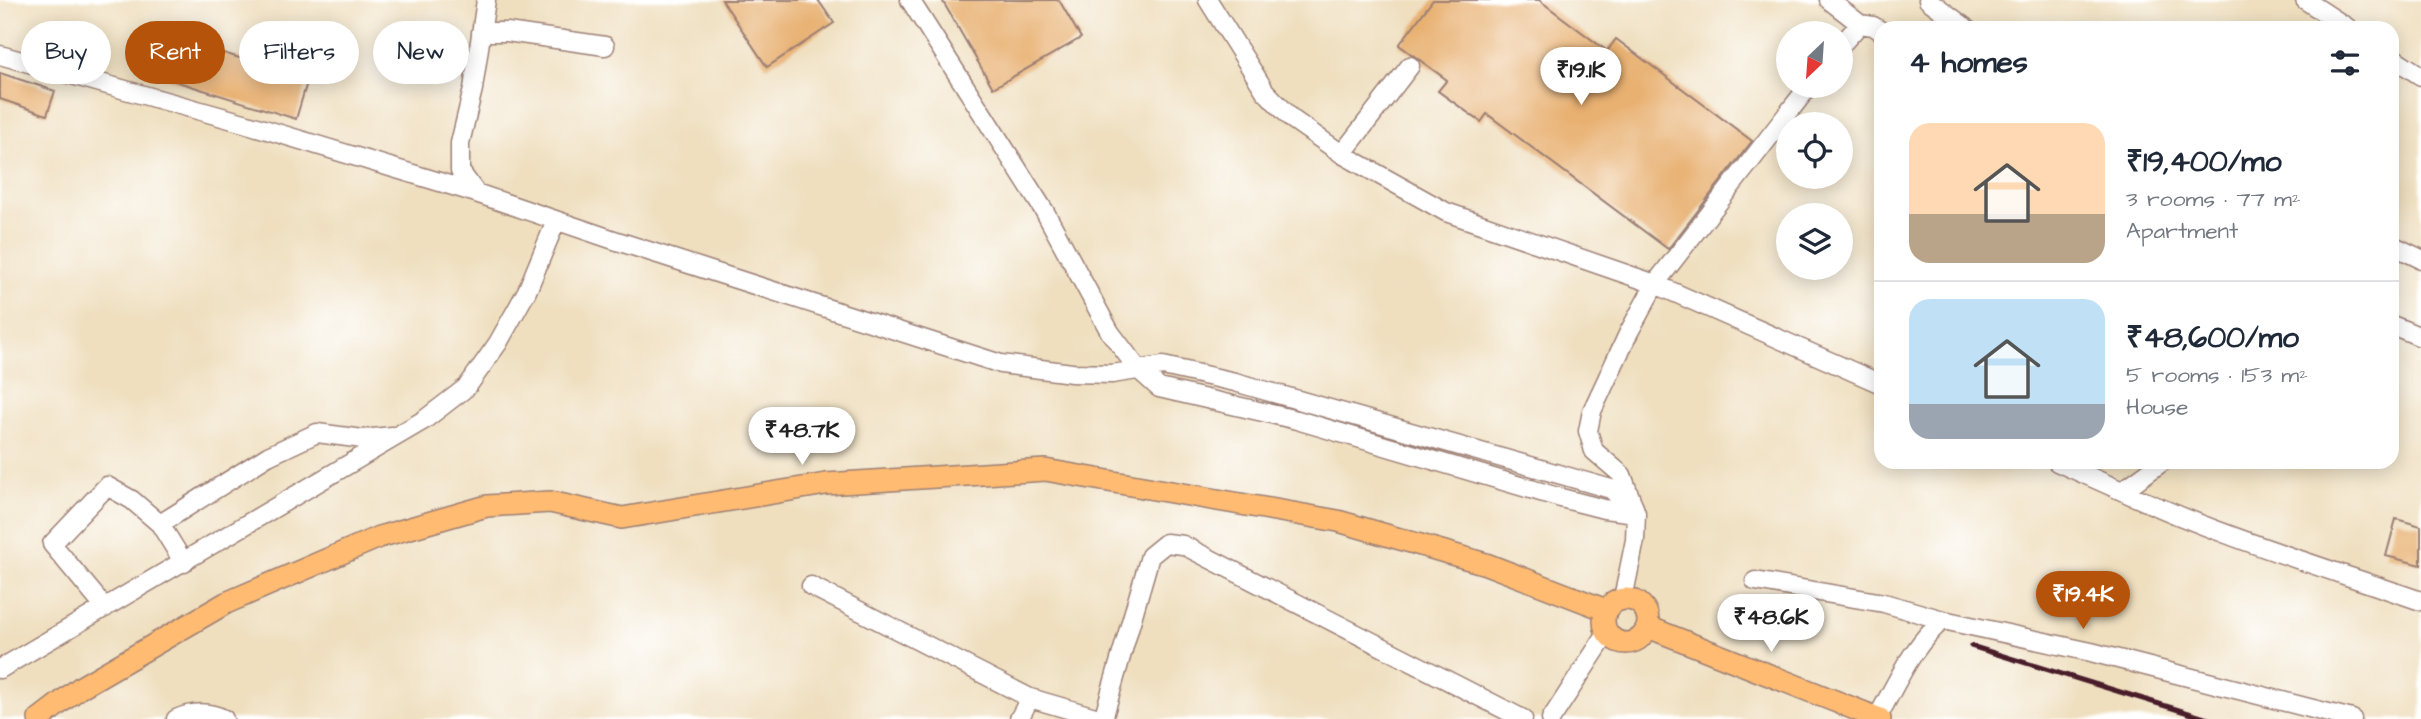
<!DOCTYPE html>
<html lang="en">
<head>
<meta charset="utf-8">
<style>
  body { margin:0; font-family:"Architects Daughter",sans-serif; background:#f6f6f7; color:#1f2937; height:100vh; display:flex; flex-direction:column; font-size:26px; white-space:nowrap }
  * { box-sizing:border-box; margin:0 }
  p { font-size:23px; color:#747a83 }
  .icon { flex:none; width:38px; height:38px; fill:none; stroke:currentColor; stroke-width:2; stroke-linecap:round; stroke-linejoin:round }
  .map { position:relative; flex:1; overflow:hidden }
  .details { position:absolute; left:1874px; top:21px; width:525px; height:448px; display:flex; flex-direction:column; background:#fff; border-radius:21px; box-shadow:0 4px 18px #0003 }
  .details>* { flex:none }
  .guide { position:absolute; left:21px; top:21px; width:665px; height:63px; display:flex; gap:14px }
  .needle { width:46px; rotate:205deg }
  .buttons { position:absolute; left:1776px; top:21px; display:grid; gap:14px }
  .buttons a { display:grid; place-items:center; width:77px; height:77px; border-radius:50%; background:#fff; box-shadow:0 4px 18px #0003; font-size:35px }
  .price { position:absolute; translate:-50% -60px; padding:0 16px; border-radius:24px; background:#fff; color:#222; font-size:23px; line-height:46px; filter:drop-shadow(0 2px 4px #0008) }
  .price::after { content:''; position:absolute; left:50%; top:42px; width:21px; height:16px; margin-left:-10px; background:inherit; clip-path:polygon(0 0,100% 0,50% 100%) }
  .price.on { background:#b45309; color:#fff }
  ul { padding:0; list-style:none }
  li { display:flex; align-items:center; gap:21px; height:175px; padding:0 35px }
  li+li { border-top:2px solid #e0e1e3 }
  li span { display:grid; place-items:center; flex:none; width:196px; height:140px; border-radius:21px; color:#555 }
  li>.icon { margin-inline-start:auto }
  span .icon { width:84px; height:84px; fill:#fffc; stroke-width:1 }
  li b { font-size:30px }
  h2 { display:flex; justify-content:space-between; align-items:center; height:84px; padding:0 35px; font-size:30px }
  .chip { padding:0 24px; border-radius:32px; background:#fff; box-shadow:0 4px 18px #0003; font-size:24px; line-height:63px }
  .chip.on { background:#b45309; color:#fff }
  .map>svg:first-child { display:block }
  .building { fill:#e8b071 }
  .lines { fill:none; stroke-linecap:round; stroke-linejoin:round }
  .minor-casing { stroke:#9c7f75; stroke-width:21 }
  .major-casing { stroke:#9c7f75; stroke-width:24 }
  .minor { stroke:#fff; stroke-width:18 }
  .major { stroke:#ffbb71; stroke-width:21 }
  .rail { stroke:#4a1f2b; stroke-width:5 }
</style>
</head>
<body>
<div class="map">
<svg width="2421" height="719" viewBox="0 0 2421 719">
  <rect width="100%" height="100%" fill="#fff"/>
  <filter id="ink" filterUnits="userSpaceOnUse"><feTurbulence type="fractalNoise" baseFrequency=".0143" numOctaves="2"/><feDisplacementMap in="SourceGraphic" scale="14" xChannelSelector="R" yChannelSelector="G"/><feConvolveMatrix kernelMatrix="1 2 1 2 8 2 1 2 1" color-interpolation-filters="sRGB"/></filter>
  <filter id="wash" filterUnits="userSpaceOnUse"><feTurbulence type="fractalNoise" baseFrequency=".00686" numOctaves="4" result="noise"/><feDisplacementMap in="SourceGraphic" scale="28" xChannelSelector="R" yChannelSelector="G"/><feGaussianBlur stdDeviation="1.57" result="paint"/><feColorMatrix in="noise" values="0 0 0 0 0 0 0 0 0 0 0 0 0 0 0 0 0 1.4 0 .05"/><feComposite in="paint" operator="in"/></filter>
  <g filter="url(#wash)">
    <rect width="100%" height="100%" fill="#efdfbf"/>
    <g id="blocks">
      <path class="building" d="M722 0H818L834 23 767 67Z
        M942 0H1059L1081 38 993 88Z
        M1433 0H1539L1607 51 1616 39 1752 141 1668 249 1487 114 1481 122 1438 91 1447 80 1399 45Z
        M155 32 308 79 296 119 143 71Z
        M0 73 55 91 47 115 0 99Z
        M2396 519 2421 526V565L2386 556Z"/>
    </g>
  </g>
  <g filter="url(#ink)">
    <use href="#blocks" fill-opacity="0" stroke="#9c7f75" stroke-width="2"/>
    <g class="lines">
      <defs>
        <path id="minor" d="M910 0 1045 212 1110 332 1138 369 1159 388 1297 420 1561 498 1604 509 1636 513
          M1208 0 1265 91 1292 119 1342 154 1446 212 1655 284 1881 384
          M1829 0 1860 24
          M1928 0 1966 28
          M2305 0 2348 28
          M481 32H507L605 46
          M1841 45 1860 24 1873 26 1881 31
          M0 55 244 123 476 193 611 239 1001 364 1072 373 1112 374 1163 366 1235 382 1611 489 1636 513
          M2392 57 2421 76
          M1342 154 1410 66
          M476 193 460 171V143L473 89 486 0
          M2392 245 2421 259
          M2392 325 2421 337
          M2057 462 2122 491 2162 462
          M2122 491C2219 536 2320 566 2421 601
          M184 563 160 524 268 456 317 433 363 439 392 436
          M1755 581 1884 603 1943 620
          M811 586 1030 698 1102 719
          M1623 599 1635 540 1636 513 1622 475 1594 451 1588 431 1592 411 1629 332 1655 284 1809 86
          M105 608 52 544 107 486 132 500 160 524
          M0 669 424 420 467 387 498 343 527 291 556 221
          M1877 718C1896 685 1913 644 1943 620L2091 652 2352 719
          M176 719C192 712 208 711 224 719
          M1019 719 1030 698
          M1103 719 1150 556 1166 543 1183 545 1523 719
          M1551 719 1607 633"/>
        <path id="major" d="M1604 621a22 22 0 1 1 44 0a22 22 0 1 1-44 0Z
          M1648 627 1880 719
          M39 719 81 687 226 603 379 537 487 506 550 502 622 518 826 484 1045 470 1338 521 1486 564 1606 610"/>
      </defs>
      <use href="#minor" class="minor-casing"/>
      <use href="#major" class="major-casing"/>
      <use href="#minor" class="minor"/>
      <use href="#major" class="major"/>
      <path class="rail" d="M1971 646 2208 719"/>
    </g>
  </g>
</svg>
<div class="buttons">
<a><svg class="needle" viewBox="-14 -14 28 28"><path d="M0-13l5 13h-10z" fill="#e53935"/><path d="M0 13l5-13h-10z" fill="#747a83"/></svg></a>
<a><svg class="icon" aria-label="locate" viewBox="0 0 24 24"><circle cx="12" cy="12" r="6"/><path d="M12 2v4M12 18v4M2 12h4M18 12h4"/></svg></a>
<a><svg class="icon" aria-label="layers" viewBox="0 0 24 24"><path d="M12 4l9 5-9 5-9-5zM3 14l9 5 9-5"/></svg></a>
</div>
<b class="price" style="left:1581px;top:107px">₹19.1K</b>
<b class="price" style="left:802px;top:467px">₹48.7K</b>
<b class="price on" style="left:2083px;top:631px">₹19.4K</b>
<b class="price" style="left:1771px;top:654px">₹48.6K</b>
<div class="guide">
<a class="chip">Buy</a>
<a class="chip on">Rent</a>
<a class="chip">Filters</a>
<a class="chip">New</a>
</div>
<section class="details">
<h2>4 homes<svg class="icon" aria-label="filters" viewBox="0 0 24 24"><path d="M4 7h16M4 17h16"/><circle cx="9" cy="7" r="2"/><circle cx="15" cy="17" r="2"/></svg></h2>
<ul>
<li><span style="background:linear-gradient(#ffd9b3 65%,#b9a48a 0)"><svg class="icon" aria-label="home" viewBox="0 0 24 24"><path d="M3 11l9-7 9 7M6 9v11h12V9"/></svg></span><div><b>₹19,400/mo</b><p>3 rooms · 77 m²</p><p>Apartment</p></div></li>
<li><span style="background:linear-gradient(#bfe0f5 75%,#9aa5b1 0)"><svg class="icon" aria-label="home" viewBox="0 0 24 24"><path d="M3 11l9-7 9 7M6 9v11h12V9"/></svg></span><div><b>₹48,600/mo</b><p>5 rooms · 153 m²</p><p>House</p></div></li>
</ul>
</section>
</div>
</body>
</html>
